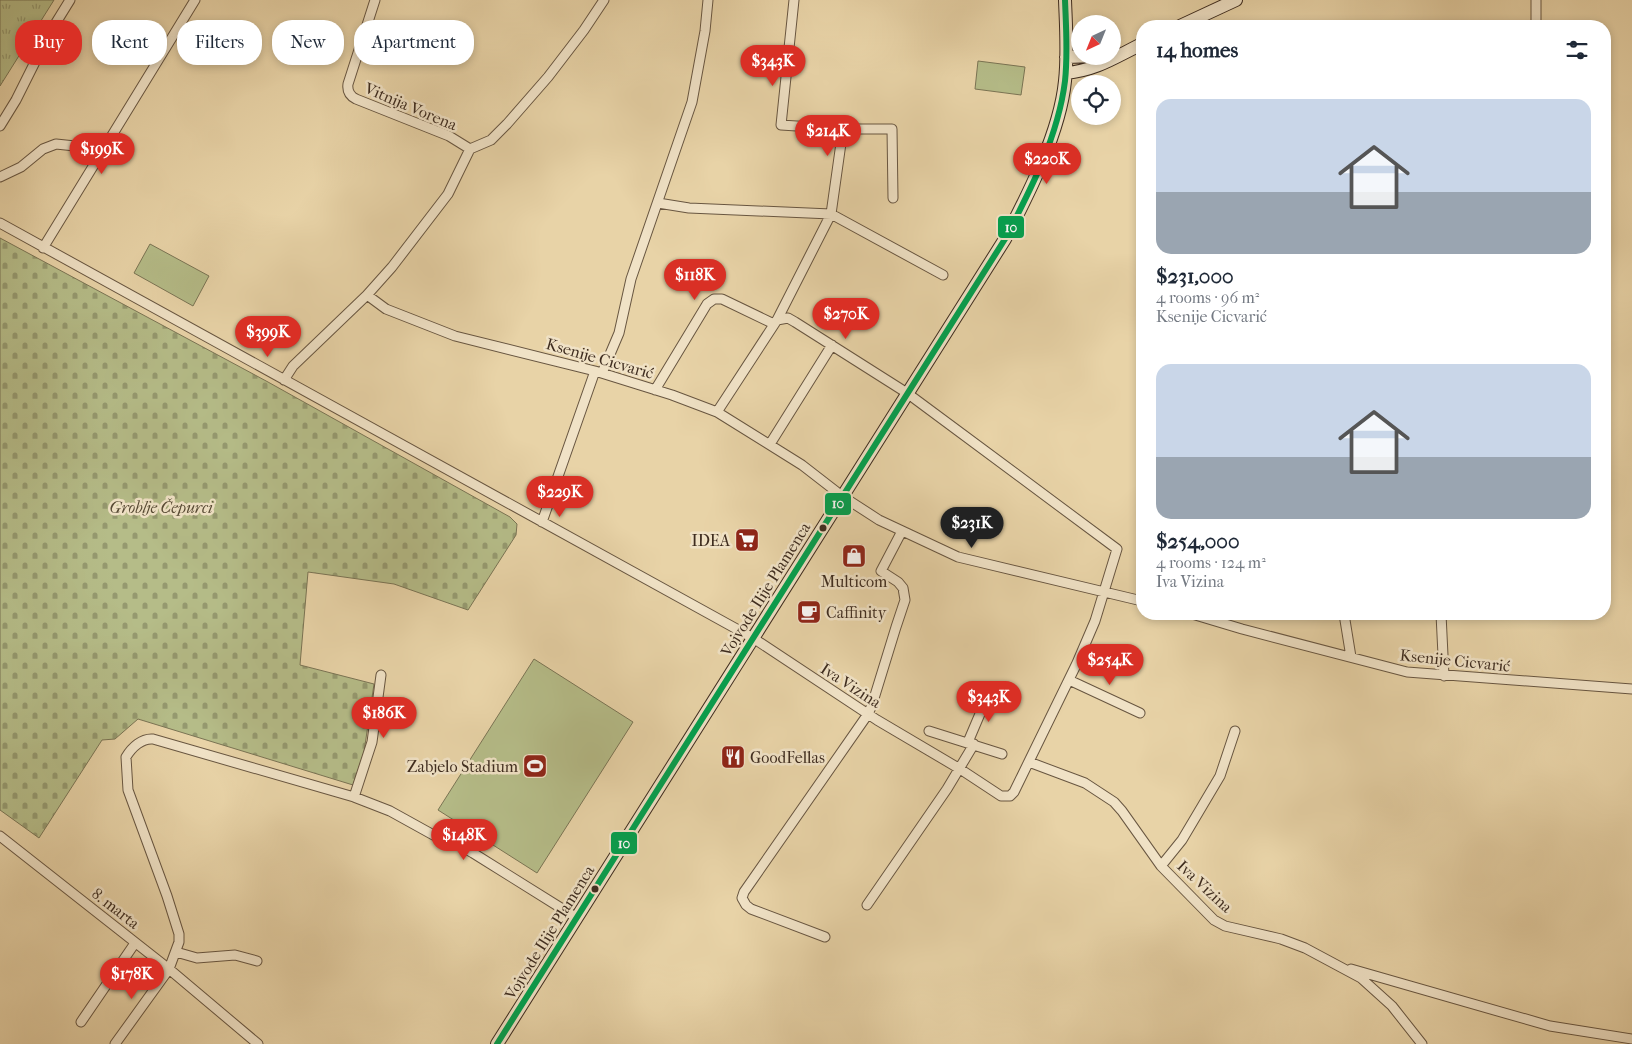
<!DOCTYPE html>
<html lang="en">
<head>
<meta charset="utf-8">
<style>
  body { margin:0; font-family:"IM FELL French Canon",serif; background:#f2f2f3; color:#1f2937; height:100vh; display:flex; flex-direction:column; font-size:19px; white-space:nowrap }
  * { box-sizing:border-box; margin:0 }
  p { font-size:16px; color:#747a83 }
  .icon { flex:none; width:28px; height:28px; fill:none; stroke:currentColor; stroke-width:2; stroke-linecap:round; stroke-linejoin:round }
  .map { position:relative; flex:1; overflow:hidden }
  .drawer { position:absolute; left:1136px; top:20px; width:475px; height:600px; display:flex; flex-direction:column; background:#fff; border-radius:20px; box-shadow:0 2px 8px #0003 }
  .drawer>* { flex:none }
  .hud { position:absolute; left:15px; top:20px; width:475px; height:45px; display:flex; gap:10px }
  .needle { width:32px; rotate:223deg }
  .tools { position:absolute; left:1071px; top:15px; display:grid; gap:10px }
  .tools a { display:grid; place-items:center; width:50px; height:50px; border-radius:50%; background:#fff; box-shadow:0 2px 8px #0003; font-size:25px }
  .price { position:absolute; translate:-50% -42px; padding:0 11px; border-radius:18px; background:#d93025; color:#fff; font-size:16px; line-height:32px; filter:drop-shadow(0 1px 2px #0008) }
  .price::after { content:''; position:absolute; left:50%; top:30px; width:15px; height:11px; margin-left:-8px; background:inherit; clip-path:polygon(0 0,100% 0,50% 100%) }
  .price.selected { background:#222; color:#fff }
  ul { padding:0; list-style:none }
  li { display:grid; align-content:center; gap:10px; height:265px; padding:0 20px }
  li span { display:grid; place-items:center; height:155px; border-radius:15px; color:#555 }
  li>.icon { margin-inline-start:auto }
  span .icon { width:90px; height:90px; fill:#fffc; stroke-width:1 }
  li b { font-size:21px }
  h2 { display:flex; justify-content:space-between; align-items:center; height:60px; padding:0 20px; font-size:21px }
  .pill { padding:0 18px; border-radius:20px; background:#fff; box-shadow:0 2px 8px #0003; font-size:18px; line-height:45px }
  .pill.selected { background:#d93025; color:#fff }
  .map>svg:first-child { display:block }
  .grass { fill:#b5bc88; stroke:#7a7454 }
  .cemetery { fill:url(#cemetery-stones); stroke:#7a7454 }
  .park { fill:url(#park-tufts); stroke:#7a7454 }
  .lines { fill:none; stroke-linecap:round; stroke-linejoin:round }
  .street-casing { stroke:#685641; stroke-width:11 }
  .secondary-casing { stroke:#3e2c1f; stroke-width:14 }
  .street { stroke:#f0e2c6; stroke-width:9 }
  .secondary { stroke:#f0e2c6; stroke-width:12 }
  .bus-1-casing { stroke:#f0e2c6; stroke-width:10 }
  .bus-1 { stroke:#03a04e; stroke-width:6 }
  .bus-dot { fill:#3e2c1f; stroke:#f0e2c6; stroke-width:2 }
  .labels { text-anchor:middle; stroke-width:5; stroke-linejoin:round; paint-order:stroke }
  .street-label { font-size:16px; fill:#3e2c1f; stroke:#f0e2c6 }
  .park-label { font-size:16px; font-style:italic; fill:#564934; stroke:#f0e2c6 }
  .poi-label { font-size:16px; fill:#3e2c1f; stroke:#f0e2c6; text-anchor:end }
  .line-badge { stroke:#f0e2c6; stroke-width:2 }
  .badge-label { font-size:14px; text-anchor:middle; font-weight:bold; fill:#fff }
</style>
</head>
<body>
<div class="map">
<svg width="1632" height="1044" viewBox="0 0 1632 1044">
  <defs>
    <pattern id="cemetery-stones" width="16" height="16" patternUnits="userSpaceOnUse" patternTransform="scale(1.25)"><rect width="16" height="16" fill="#b5bc88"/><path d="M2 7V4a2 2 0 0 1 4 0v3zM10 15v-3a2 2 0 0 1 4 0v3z" fill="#95996f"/></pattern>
    <pattern id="park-tufts" width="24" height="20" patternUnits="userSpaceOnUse" patternTransform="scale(1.25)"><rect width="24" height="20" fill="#b5bc88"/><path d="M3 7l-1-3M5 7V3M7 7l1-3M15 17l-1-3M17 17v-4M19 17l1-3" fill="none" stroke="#95996f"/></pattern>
  </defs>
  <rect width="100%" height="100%" fill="#e8d3a7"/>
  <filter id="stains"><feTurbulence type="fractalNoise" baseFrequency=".004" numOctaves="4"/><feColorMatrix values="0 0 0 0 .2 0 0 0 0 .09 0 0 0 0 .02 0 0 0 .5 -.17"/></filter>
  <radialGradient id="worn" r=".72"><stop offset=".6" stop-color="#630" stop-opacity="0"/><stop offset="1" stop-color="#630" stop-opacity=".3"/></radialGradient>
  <path class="grass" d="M978 61 1025 67 1021 95 975 89Z
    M150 244 209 276 193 306 134 273Z
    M534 659 633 722 537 873 438 810Z"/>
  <path class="cemetery" d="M0 238 268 382 510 517 517 524 516 535 468 610 394 584 308 572 300 665 374 684 364 752 353 785 138 719 115 739 102 740 39 838 0 810Z"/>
  <path class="park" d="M0 0H54L0 86Z"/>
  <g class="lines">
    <defs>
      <path id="street" d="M375 0 348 84C347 91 350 96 356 99L449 136 470 149
        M794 0 781 125 843 129H892L893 198
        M1536 26V0
        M0 126 16 100 49 34 70 0
        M0 177 21 167 43 149 56 144 75 146 100 155
        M658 203 689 208 831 214 943 275
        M0 223 753 638 877 720 960 769 1001 796H1010L1014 792 1077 663 1095 621 1117 549 907 393 795 322 788 318 777 320
        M43 248 195 0
        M367 295 386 309 455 336 595 371 672 395 717 412 802 465 842 496 879 520 958 557 1142 601
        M602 373 619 333 631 279 692 102 705 31 708 0
        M284 380 293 366 367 295 392 267 448 194 470 149 491 140 507 124 548 77 584 30 604 0
        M655 390 707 304 714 299H722L774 324
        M717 412 777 320 831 214 843 129
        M770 444 832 345
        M542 522 595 371
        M1192 614 1242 629 1407 672 1632 689
        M1344 614 1351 657
        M1441 614 1444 676
        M1069 680 1140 713
        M929 731 1002 754
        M968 742 988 695
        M1029 762 1085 783 1114 802 1122 811 1161 866 1214 920 1225 926 1281 939 1305 948 1361 978 1392 1006 1422 1044
        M354 797 372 742 381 675
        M0 836 169 969 258 1044
        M1161 866 1182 840 1220 776 1235 731
        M867 905 947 789 974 744
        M825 937 751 909 746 905 742 898 744 892 868 714 872 705 896 627 905 600 903 588 898 582 881 571 902 531
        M176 952 197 958 235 955 257 961
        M1351 969 1550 1026 1632 1039
        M81 1022 135 943
        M115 1044 169 969 179 942V934L167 896 128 790 126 757C132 747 142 738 153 739L354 797 390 811 437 837 457 844 473 853 577 918"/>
      <path id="secondary" d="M1180 26 1236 0
        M1066 57 1097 56
        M1066 73C1097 70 1115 57 1142 44
        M497 1044 1005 239C1029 193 1060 132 1065 81 1068 54 1066 27 1065 0"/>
    </defs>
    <use href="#street" class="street-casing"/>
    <use href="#secondary" class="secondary-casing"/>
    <use href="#street" class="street"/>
    <use href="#secondary" class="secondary"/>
    <defs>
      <path id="bus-1" d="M497 1044 1005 239C1031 189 1058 137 1065 81 1068 54 1066 27 1065 0"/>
    </defs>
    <use href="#bus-1" class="bus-1-casing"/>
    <use href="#bus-1" class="bus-1"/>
  </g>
  <defs>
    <symbol id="supermarket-square" viewBox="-11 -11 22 22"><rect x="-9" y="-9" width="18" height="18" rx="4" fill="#8f2418" stroke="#f0e2c6"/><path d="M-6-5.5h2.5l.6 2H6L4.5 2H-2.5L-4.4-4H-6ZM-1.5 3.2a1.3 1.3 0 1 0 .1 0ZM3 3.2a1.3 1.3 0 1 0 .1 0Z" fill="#fff"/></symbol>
    <symbol id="shop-square" viewBox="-11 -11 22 22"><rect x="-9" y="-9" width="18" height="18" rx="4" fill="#8f2418" stroke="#f0e2c6"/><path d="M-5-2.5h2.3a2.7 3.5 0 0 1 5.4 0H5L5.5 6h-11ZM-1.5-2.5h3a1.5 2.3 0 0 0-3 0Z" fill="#fff"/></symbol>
    <symbol id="cafe-square" viewBox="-11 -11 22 22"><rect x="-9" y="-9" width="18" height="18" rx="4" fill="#8f2418" stroke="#f0e2c6"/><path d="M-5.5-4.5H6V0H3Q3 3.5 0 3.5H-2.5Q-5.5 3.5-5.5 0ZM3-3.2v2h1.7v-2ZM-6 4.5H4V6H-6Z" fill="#fff"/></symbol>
    <symbol id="restaurant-square" viewBox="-11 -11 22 22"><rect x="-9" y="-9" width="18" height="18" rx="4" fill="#8f2418" stroke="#f0e2c6"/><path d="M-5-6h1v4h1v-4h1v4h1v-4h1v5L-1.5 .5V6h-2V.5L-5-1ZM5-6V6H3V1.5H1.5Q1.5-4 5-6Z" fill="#fff"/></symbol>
    <symbol id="stadium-square" viewBox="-11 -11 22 22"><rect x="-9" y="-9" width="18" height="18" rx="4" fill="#8f2418" stroke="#f0e2c6"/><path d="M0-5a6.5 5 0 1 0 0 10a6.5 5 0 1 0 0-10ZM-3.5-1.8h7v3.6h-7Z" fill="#fff"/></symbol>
  </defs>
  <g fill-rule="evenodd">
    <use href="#supermarket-square" x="733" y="526" width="28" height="28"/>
    <use href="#shop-square" x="840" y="542" width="28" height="28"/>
    <use href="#cafe-square" x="795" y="598" width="28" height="28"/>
    <use href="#restaurant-square" x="719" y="743" width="28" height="28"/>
    <use href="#stadium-square" x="521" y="752" width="28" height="28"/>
  </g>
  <g class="bus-dot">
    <circle cx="823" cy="528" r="4.5"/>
    <circle cx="595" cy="889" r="4.5"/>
  </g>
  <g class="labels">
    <g class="street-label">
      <text transform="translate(411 106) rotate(23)" y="6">Vitnija Vorena</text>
      <text transform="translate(600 358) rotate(16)" y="6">Ksenije Cicvarić</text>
      <text transform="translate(765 589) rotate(-58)" y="6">Vojvode Ilije Plamenca</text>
      <text transform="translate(1455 660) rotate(6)" y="6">Ksenije Cicvarić</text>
      <text transform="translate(851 685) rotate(33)" y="6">Iva Vizina</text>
      <text transform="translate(1205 886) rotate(43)" y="6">Iva Vizina</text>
      <text transform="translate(116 908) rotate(38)" y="6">8. marta</text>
      <text transform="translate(549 932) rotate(-58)" y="6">Vojvode Ilije Plamenca</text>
    </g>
    <g class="park-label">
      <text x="161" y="513">Groblje Čepurci</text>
    </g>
    <g class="poi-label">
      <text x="730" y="546">IDEA</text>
      <text x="854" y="587" text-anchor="middle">Multicom</text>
      <text x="826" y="618" text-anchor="start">Caffinity</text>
      <text x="750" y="763" text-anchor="start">GoodFellas</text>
      <text x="518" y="772">Zabjelo Stadium</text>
    </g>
  </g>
  <g class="line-badge">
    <rect x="997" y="215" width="28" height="24" rx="5" fill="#03a04e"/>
    <rect x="824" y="492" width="28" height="24" rx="5" fill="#03a04e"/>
    <rect x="610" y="831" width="28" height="24" rx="5" fill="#03a04e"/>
  </g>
  <g class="badge-label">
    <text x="1011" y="232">10</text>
    <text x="838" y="508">10</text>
    <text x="624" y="848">10</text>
  </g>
  <rect width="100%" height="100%" filter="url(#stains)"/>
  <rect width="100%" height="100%" fill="url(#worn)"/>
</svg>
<div class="tools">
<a><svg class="needle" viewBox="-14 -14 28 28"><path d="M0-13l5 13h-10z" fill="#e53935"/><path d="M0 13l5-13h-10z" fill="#747a83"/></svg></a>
<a><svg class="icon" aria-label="locate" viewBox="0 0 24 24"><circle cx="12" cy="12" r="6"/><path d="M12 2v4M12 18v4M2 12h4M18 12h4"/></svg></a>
</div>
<b class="price" style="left:773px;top:87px">$343K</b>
<b class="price" style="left:828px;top:157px">$214K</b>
<b class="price" style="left:102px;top:175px">$199K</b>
<b class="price" style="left:1047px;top:185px">$220K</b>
<b class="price" style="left:695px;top:301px">$118K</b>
<b class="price" style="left:846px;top:340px">$270K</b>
<b class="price" style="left:268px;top:358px">$399K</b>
<b class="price" style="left:560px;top:518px">$229K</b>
<b class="price selected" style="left:972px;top:549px">$231K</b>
<b class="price" style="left:1110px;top:686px">$254K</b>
<b class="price" style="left:989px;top:723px">$343K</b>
<b class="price" style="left:384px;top:739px">$186K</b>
<b class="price" style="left:464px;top:861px">$148K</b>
<b class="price" style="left:132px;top:1000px">$178K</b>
<div class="hud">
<a class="pill selected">Buy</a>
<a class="pill">Rent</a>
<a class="pill">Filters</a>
<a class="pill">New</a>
<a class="pill">Apartment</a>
</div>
<section class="drawer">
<h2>14 homes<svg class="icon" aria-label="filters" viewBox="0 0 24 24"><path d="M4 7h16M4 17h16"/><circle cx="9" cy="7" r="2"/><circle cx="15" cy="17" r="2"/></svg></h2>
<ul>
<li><span style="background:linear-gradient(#c9d6e8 60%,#9aa5b1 0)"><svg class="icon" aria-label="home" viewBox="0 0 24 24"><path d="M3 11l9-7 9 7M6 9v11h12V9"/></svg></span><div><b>$231,000</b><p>4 rooms · 96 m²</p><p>Ksenije Cicvarić</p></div></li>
<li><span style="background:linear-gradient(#c9d6e8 60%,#9aa5b1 0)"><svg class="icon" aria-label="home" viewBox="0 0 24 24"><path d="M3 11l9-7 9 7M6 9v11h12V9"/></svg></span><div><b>$254,000</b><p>4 rooms · 124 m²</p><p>Iva Vizina</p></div></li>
</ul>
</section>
</div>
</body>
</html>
